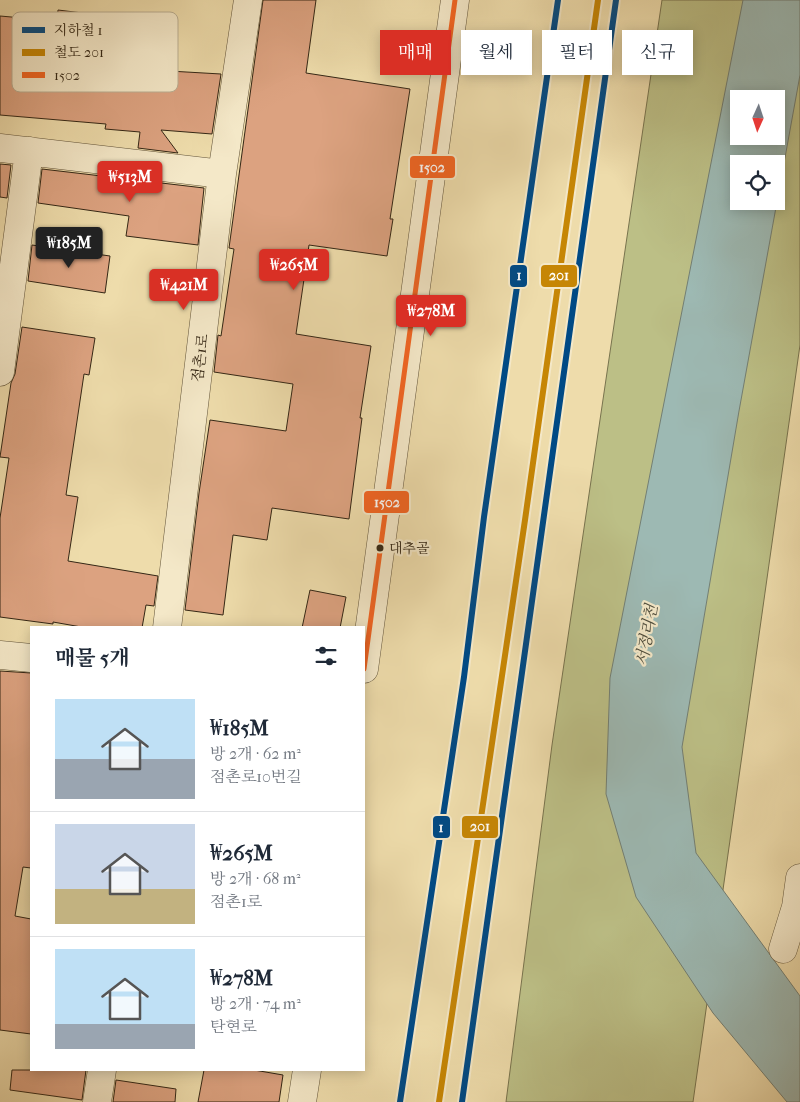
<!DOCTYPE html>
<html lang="ko">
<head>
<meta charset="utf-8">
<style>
  body { margin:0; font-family:"IM FELL French Canon","Noto Serif KR",serif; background:#f6f6f7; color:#1f2937; height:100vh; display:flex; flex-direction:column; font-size:19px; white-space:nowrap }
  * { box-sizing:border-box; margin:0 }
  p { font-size:16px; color:#747a83 }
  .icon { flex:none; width:28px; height:28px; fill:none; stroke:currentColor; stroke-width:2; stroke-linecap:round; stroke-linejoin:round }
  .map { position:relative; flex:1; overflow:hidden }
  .drawer { position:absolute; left:30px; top:626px; width:335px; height:445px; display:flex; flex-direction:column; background:#fff; border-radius:0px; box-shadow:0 2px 12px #0003 }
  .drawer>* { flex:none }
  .top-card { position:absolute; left:380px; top:30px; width:345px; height:45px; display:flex; gap:10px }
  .needle { width:32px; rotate:183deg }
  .controls { position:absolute; left:730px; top:90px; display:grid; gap:10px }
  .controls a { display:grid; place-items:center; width:55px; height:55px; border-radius:0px; background:#fff; box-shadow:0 2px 12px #0003; font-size:25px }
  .price { position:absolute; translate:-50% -42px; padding:0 11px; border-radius:5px; background:#d93025; color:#fff; font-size:16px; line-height:32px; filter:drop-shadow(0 1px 2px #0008) }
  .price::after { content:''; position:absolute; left:50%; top:30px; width:15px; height:11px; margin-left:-8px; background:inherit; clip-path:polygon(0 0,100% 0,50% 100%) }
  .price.selected { background:#222; color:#fff }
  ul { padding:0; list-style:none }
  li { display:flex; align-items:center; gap:15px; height:125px; padding:0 25px }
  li+li { border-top:1px solid #e0e1e3 }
  li span { display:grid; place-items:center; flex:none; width:140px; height:100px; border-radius:0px; color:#555 }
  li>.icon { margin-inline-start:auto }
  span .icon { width:60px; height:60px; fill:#fffc; stroke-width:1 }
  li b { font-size:21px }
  h2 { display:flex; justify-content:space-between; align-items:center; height:60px; padding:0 25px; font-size:21px }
  .chip { padding:0 18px; border-radius:0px; background:#fff; box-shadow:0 2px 12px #0003; font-size:18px; line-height:45px }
  .chip.selected { background:#d93025; color:#fff }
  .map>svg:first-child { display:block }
  .green { fill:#bcbf86; stroke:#78734e; fill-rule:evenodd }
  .water { fill:#9db9b3; stroke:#737f74; fill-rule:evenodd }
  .building { fill:#dca280; stroke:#342715 }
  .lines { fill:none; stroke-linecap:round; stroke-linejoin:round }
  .minor-casing { stroke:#62543a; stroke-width:29 }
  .minor { stroke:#f4e8c8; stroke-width:28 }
  .bus-1-casing { stroke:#f4e8c8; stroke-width:9 }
  .bus-1 { stroke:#f26522; stroke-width:5 }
  .rail-1-casing { stroke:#f4e8c8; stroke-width:10 }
  .rail-1 { stroke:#c68605; stroke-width:6 }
  .metro-1-casing { stroke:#f4e8c8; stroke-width:10 }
  .metro-1 { stroke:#004a85; stroke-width:6 }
  .bus-dot { fill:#342715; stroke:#f4e8c8; stroke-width:2 }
  .labels { text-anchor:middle; stroke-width:4.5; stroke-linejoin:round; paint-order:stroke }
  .bus-label { font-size:14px; fill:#342715; stroke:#f4e8c8; text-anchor:start }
  .street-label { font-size:15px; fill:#342715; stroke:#f4e8c8 }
  .water-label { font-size:16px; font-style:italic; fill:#4e4c3c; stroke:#f4e8c8 }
  .key { fill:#f4e8c8; stroke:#baae92; stroke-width:1 }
  .key-label { font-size:14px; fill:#342715 }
  .line-badge { stroke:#f4e8c8; stroke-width:2 }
  .badge-label { font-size:14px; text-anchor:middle; font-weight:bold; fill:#fff }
</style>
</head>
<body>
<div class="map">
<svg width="800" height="1102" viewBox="0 0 800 1102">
  <rect width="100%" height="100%" fill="#eedcab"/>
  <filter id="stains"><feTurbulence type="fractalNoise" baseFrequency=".004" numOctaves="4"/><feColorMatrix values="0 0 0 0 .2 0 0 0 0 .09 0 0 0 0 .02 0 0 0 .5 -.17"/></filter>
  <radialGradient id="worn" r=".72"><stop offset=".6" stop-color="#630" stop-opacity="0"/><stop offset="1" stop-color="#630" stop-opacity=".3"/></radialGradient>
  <path class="green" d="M662 0H800V345L693 1102H506L552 745ZM739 99H776V136H739ZM739 164H776V201H739Z"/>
  <path class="water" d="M743 0H800V75L739 411 682 747 696 853 800 996V1102H787L713 1013 636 897 606 794 610 678ZM739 99H776V136H739ZM739 164H776V201H739Z"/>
  <path class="building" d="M263 0H316L306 73 410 89 390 219H393L387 256 309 245 296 334 371 346 360 418H362L349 519 272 508 267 540 233 535 223 615 185 610 199 493 210 420 286 431 293 384 214 372 218 335 221 336 234 249 229 248Z
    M58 10 173 24 169 71 221 74 212 134 161 130 178 153 138 148 140 132 105 129 106 124 0 115V16L57 21Z
    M0 164 11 165 7 198 0 197Z
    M42 169 204 188 198 245 126 236 129 216 38 203Z
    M32 245 110 256 105 293 28 281Z
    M22 327 95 338 89 375 84 374 66 495 78 497 68 561 158 576 154 606 146 605 142 628H87L53 622V624L0 617V518L9 458 0 457 11 383 15 374Z
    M310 590 346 597 340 628H302Z
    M0 671 31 673V868L23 867 15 916 31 919V1034L0 1030Z
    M12 1070H86L82 1100 10 1090Z
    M204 1070H254L283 1075 279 1102H198Z
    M116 1080 176 1089 175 1102H113Z"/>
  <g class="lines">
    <defs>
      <path id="minor" d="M0 148 222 174
        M0 372 29 151
        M167 628 222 174 248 0
        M0 655 31 658
        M364 669 455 0
        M783 949 796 907 800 878
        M97 1102 102 1070
        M302 1102 307 1070"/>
    </defs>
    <use href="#minor" class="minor-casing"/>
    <use href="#minor" class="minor"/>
    <defs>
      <path id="bus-1" d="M364 669 455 0"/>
    </defs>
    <use href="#bus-1" class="bus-1-casing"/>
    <use href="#bus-1" class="bus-1"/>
    <defs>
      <path id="rail-1" d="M439 1102 525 520 598 0"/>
    </defs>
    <use href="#rail-1" class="rail-1-casing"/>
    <use href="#rail-1" class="rail-1"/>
    <defs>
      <path id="metro-1" d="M400 1102 464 677 484 517 558 0
        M462 1102 616 0"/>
    </defs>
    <use href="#metro-1" class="metro-1-casing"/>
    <use href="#metro-1" class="metro-1"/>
  </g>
  <circle class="bus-dot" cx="380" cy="548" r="4.5"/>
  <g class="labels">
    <g class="bus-label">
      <text x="389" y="553">대추골</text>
    </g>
    <g class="street-label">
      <text transform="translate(200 358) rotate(-83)" y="5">점촌1로</text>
    </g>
    <g class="water-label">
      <text transform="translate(646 635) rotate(-80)" y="6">서정리천</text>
    </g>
  </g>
  <rect x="12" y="12" width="166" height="80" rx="8" class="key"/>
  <rect x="22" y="27" width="23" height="6" fill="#004a85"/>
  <rect x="22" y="49" width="23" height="7" fill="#c68605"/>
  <rect x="22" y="72" width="23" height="6" fill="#f26522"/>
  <g class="key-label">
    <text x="54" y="35">지하철 1</text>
    <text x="54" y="57">철도 201</text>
    <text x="54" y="80">1502</text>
  </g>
  <g class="line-badge">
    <rect x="409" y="155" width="47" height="24" rx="5" fill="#f26522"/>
    <rect x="509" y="264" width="19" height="24" rx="5" fill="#004a85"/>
    <rect x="540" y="264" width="38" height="24" rx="5" fill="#c68605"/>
    <rect x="363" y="490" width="47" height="24" rx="5" fill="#f26522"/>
    <rect x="461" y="815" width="38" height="24" rx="5" fill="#c68605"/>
    <rect x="432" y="815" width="19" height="24" rx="5" fill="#004a85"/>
  </g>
  <g class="badge-label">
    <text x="432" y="172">1502</text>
    <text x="519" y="280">1</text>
    <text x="559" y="280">201</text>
    <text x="387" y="507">1502</text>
    <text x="480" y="831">201</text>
    <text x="441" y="832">1</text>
  </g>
  <rect width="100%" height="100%" filter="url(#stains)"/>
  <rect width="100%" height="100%" fill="url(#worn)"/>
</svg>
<div class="controls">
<a><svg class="needle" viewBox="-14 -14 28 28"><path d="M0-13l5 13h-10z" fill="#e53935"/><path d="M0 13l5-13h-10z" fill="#747a83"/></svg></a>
<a><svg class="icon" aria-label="locate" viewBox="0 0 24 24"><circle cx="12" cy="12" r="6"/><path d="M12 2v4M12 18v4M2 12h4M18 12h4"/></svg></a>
</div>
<b class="price" style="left:130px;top:203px">₩513M</b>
<b class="price selected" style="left:69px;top:269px">₩185M</b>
<b class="price" style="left:294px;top:291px">₩265M</b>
<b class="price" style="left:184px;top:311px">₩421M</b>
<b class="price" style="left:431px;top:337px">₩278M</b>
<div class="top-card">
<a class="chip selected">매매</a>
<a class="chip">월세</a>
<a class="chip">필터</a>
<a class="chip">신규</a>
</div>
<section class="drawer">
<h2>매물 5개<svg class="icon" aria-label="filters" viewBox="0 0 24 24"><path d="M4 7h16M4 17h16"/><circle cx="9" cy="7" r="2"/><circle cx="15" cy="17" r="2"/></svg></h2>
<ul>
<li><span style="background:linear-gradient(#bfe0f5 60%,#9aa5b1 0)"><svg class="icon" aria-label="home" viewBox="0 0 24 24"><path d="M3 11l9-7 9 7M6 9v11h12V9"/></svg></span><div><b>₩185M</b><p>방 2개 · 62 m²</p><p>점촌로10번길</p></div></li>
<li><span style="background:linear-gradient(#c9d6e8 65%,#c2b280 0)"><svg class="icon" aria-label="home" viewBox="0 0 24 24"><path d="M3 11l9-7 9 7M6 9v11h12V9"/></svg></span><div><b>₩265M</b><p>방 2개 · 68 m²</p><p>점촌1로</p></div></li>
<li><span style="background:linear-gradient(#bfe0f5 75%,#9aa5b1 0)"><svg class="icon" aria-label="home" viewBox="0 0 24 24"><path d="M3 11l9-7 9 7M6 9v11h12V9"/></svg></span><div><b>₩278M</b><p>방 2개 · 74 m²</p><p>탄현로</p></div></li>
</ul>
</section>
</div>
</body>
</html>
